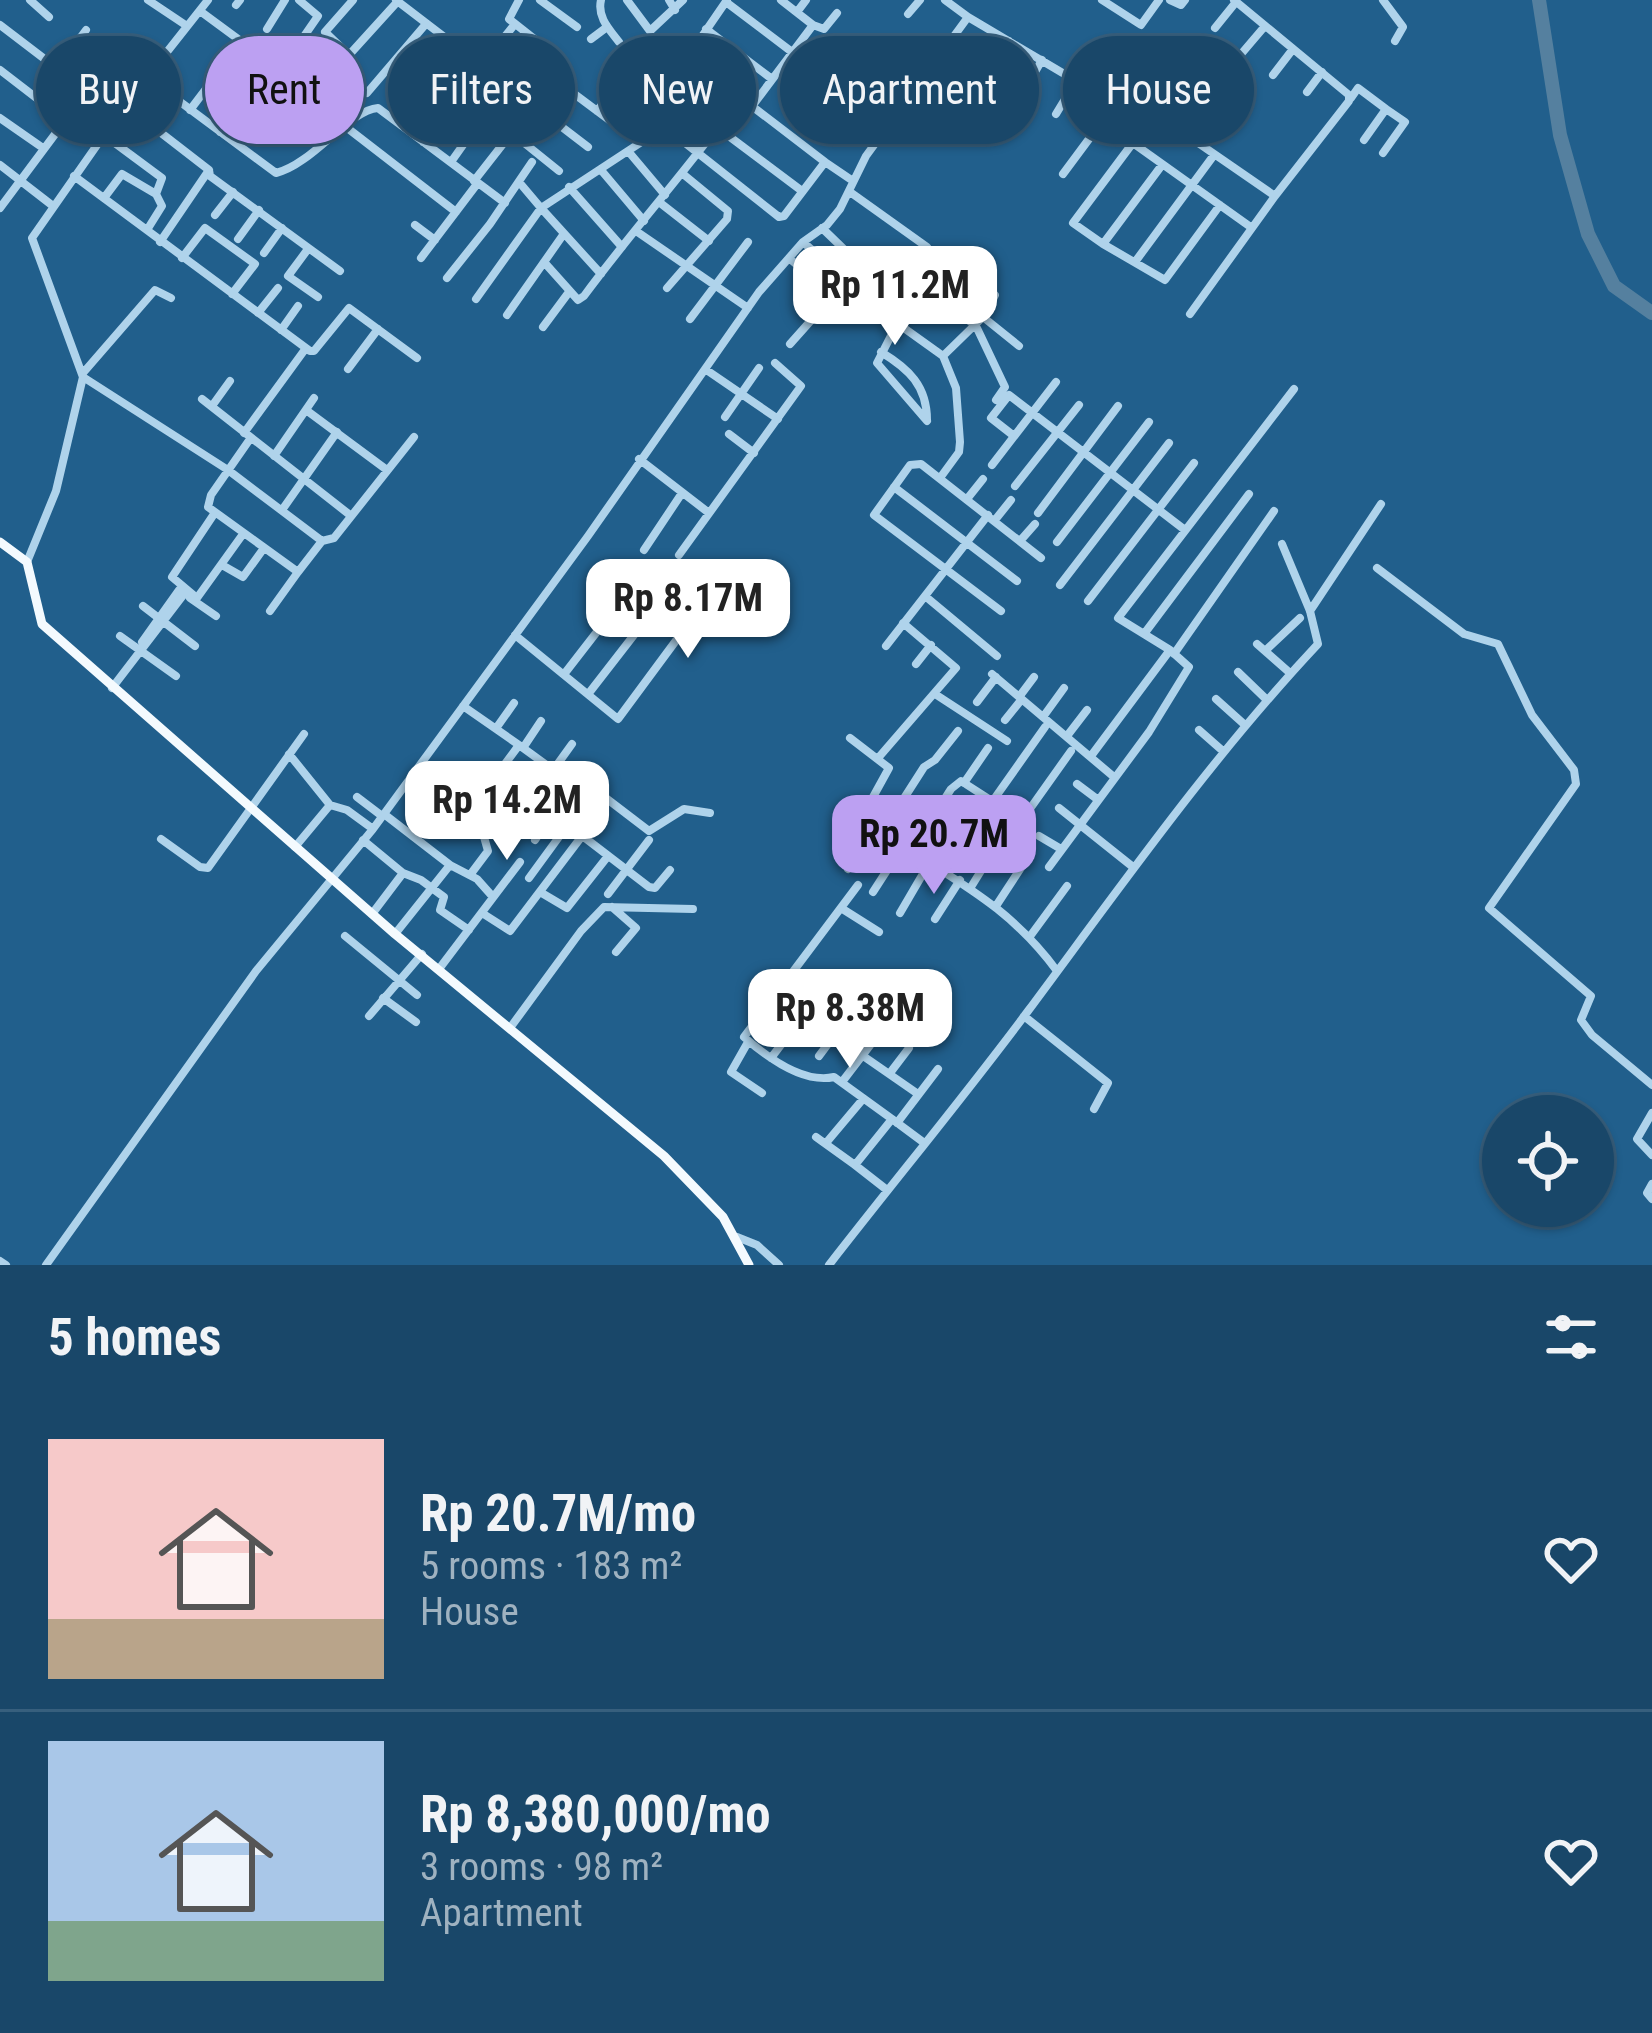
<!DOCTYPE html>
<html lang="en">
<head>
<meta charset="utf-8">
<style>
  body { margin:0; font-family:"Roboto Condensed",sans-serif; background:#265171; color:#f1f3f6; height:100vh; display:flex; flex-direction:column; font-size:45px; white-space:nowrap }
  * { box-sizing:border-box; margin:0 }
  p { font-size:39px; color:#9fb2c0 }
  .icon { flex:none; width:66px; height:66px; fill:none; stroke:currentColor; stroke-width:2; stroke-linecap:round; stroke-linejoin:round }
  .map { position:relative; height:1265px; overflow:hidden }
  .sheet { display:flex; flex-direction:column; background:#194769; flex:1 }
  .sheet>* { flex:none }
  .guide { position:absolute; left:36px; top:36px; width:1581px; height:108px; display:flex; gap:24px }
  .buttons { position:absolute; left:1482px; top:1095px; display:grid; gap:24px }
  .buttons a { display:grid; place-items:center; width:132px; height:132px; border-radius:50%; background:#194769; box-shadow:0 3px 9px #0004,0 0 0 3px #375f7d; font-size:60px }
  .price { position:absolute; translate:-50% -102px; padding:0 27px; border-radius:24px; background:#fff; color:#222; font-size:39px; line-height:78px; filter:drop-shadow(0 3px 6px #0008) }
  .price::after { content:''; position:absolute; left:50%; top:72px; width:36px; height:27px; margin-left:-18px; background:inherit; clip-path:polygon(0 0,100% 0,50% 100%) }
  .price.on { background:#bca0f2; color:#111 }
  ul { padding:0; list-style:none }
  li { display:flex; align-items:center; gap:36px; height:300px; padding:0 48px }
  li+li { border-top:3px solid #375f7d }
  li span { display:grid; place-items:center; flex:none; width:336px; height:240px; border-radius:0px; color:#555 }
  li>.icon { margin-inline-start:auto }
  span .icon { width:144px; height:144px; fill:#fffc; stroke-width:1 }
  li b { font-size:51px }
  h2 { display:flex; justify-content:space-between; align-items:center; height:144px; padding:0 48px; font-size:51px }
  .chip { padding:0 42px; border-radius:54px; background:#194769; box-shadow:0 3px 9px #0004,0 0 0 3px #375f7d; font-size:42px; line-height:108px }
  .chip.on { background:#bca0f2; color:#111 }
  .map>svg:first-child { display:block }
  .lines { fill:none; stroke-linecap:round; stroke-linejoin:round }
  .river { stroke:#55809f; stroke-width:14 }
  .minor { stroke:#afd3eb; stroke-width:8 }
  .major { stroke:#f4fafe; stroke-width:9 }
</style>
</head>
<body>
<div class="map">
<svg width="1652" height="1265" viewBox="0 0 1652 1265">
  <rect width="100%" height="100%" fill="#215f8c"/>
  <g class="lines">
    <path class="river" d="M1539 0 1560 135 1588 234 1614 286 1652 313"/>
    <path class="minor" d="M30 0 49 17
      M148 0 187 26
      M353 0 325 32 349 55 398 1
      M396 0 588 147
      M519 0 509 19 566 64 537 108
      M540 0 577 27
      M601 0C597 17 609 29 619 42
      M627 0 650 31 683 0
      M669 0 675 10
      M727 0 670 83 718 128 802 191
      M781 0 813 25
      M945 0 968 17
      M1102 0 1141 25 1159 0
      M1170 0 1181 5 1185 0
      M1234 0 1349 95V101L1275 196
      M1383 0 1403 27 1395 41
      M726 2 792 52
      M236 5 240 0
      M200 11 318 98
      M797 12 806 0
      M908 14 920 0
      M0 25 118 115
      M1215 28 1236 2
      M267 29 285 0
      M706 29 772 79
      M591 39 607 27
      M298 45 318 16 299 0
      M1242 53 1265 26
      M685 57 740 97
      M482 65 515 24
      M58 68 86 30
      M0 70 65 120
      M989 75 1009 41
      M1273 75 1293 49
      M148 78 276 173C313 164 349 110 378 108L505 203
      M557 81 624 131
      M507 85 541 43
      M1307 92 1322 72
      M367 93 425 25
      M1022 94 1042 60
      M1351 98 1358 88 1386 109
      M125 105 209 170 210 176 340 271
      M753 105 813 25 824 29 837 13
      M190 110 209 85
      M597 111 614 89
      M542 113 523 142 559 171
      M1056 114 1076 81
      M0 118 43 148
      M395 120 445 58
      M1102 121 1252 228 1275 196 1133 98 1121 97 1115 104
      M346 127 456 212
      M220 132 239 106
      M104 135 162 178 156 194
      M1364 140 1386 109 1405 122 1383 153
      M423 142 469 80
      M628 151 665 195
      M451 162 497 97
      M825 162 853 181
      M0 165 53 206
      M1162 165 1103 244 1165 280 1220 205
      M601 170 644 221
      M74 176 310 351H314L349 308 417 358
      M474 181 510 135
      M569 187 622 247
      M850 192 927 247
      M104 198 122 174 156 194 162 206 147 230
      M659 202 709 241
      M0 208 117 51
      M215 215 233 192
      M415 225 435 240
      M822 228 881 285
      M636 231 748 308
      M238 239 259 210
      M160 242 209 170
      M803 242 883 313 943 356 956 388 960 442 959 452 940 478
      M1103 244 1073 223 1132 144
      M308 249 288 276 318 297
      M264 253 282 228
      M182 258 205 228 255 264 232 294
      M421 258 477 184
      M789 258 858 318
      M544 262 578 300 584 296C634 228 691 166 740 97L825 162 784 216 779 217 632 101
      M1135 262 1214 155
      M601 274 541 208 640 143
      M447 278 490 224 532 162
      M914 278 976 326 1005 387 996 400
      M667 288 727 219 728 211 683 174
      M476 299 541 208 519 182
      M258 313 278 288
      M1190 314 1252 228
      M507 315 563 235
      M983 317 1019 346
      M690 319 748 242
      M897 324 877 363 927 421
      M543 327 569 292
      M281 330 298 306
      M790 344 831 298
      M881 352C909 369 927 386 927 420
      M943 356 983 317 995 295 983 283 954 266
      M348 369 378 329
      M705 369 778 419
      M83 373 155 290 171 298
      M83 377 228 470 322 541
      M202 399 350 515
      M212 406 230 381
      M306 410 387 470
      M725 417 759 368
      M244 433 306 348
      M729 434 754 453
      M1014 436 991 418 1009 395 1185 530
      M250 439 211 495 208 507 298 572 322 541 334 538 414 437
      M274 456 314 398
      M639 459 709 513
      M992 465 1056 382
      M1015 486 1079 405
      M894 487 1017 581
      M967 499 983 479
      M282 510 337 432
      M1038 513 1118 406
      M214 514 172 577 197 598 243 534
      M995 520 1011 500
      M1020 541 1035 524
      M1057 542 1149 422
      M644 550 682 493
      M679 555 801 386 775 363
      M27 562 56 491 83 377 32 238 125 105 208 0
      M222 565 243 577 264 548
      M1377 568 1464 634 1498 644 1532 715 1574 770 1576 784 1489 908 1591 996 1581 1020 1592 1035 1652 1085
      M1060 585 1169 443
      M925 596 997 656
      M190 598 216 616
      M1088 601 1194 463
      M143 606 195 646
      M270 611 298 572
      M1001 611 874 515 910 465 921 464 1041 558
      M1310 611 1381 504
      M1144 634 1249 494
      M515 635 618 719 723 577
      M120 636 176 676
      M142 642 179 590
      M1257 644 1290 673
      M886 646 988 515
      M1265 651 1300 618
      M1174 654 1274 511
      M916 664 931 645
      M1238 672 1266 699
      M565 673 596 633
      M992 674 1114 777
      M112 688 184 594
      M589 693 679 577
      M935 694 1007 741
      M1019 697 1034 677
      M1216 699 1245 725
      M977 702 996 677
      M463 706 519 745 499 772 649 887 655 888 670 870
      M1043 717 1064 688
      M1005 720 1022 699
      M497 727 514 703
      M1199 730 1224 752
      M1067 736 1087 710
      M850 738 889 768 862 817C933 872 1001 894 1057 971
      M519 745 589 796
      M523 748 541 721
      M289 754 330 805 347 810 373 829
      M1091 756 1170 650
      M879 757 956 668 903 623
      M554 769 572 744
      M964 783 988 748
      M1077 784 1097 799
      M574 786 588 767
      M357 797 382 816
      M479 802 499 772
      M992 802 1045 727
      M1059 808 1133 867
      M384 814 450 865 477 879 493 897
      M511 817 528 794
      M1022 820 1071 751
      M883 831 924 767 935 760 958 731
      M1039 836 1061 849
      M161 839 200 867 208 868 304 734
      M363 840 403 873 421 880 444 897 440 910 469 930
      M535 840 553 813
      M295 847 330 805
      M913 849 951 789 961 781 1031 826
      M942 867 986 798
      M1049 867 1149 732 1189 667 1170 650 1118 618 1294 389
      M848 869 875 827
      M470 875 488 851 484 837
      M529 878 594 789 649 831 684 809 710 813
      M858 885 744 1037C768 1058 803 1084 834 1077L892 1119
      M971 887 1015 816
      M540 892 567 908 608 856
      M873 892 904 844
      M608 894 649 840
      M996 906 1028 857
      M612 907 636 928 616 952
      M841 908 879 932
      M482 913 510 931 582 836
      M900 913 931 860
      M372 914 403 873
      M935 919 960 880
      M395 934 450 865
      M1031 935 1067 886
      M345 936 417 995
      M439 969 520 862
      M383 998 416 1022
      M804 1015 918 1094
      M369 1016 422 954
      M1024 1016 1108 1083 1094 1109
      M510 1028 581 931 604 907 693 909
      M748 1042 731 1072 762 1093
      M819 1056 854 1009
      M771 1058 822 991
      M890 1073 909 1048
      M842 1082 881 1031
      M1652 1113 1637 1139 1652 1155
      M897 1123 938 1069
      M816 1137 855 1165
      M826 1143 863 1099
      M1652 1184 1647 1193 1652 1199
      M887 1190 855 1165 892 1119 923 1142
      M737 1237 757 1245 779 1265
      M0 1261 6 1265
      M46 1265 256 971 373 829 588 536 759 292 803 242 827 225 840 209 866 156 968 17 1115 104 1063 174
      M829 1265C895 1180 964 1097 1028 1011 1121 886 1211 758 1318 644L1310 611 1282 544"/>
    <path class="major" d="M0 542 27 562 42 624 395 934 664 1156 723 1217 749 1265"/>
  </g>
</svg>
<div class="buttons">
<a><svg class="icon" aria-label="locate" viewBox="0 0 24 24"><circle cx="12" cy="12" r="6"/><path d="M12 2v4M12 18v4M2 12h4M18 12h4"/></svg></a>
</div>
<b class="price" style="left:895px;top:348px">Rp 11.2M</b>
<b class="price" style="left:688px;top:661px">Rp 8.17M</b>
<b class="price" style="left:507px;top:863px">Rp 14.2M</b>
<b class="price on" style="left:934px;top:897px">Rp 20.7M</b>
<b class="price" style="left:850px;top:1071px">Rp 8.38M</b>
<div class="guide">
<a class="chip">Buy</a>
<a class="chip on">Rent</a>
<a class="chip">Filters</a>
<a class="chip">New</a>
<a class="chip">Apartment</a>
<a class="chip">House</a>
</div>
</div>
<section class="sheet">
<h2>5 homes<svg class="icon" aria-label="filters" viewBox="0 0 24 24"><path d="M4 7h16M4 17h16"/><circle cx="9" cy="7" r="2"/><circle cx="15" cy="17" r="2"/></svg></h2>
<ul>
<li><span style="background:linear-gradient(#f6c9c9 75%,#b9a48a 0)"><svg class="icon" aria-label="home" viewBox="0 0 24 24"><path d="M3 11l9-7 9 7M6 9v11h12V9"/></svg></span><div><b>Rp 20.7M/mo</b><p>5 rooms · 183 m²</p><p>House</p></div><svg class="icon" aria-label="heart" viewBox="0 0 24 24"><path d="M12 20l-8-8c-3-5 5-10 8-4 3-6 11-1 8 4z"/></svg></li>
<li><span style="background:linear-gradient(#a9c7e8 75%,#7fa58c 0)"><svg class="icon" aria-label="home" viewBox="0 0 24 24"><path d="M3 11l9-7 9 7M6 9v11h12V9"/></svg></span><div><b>Rp 8,380,000/mo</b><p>3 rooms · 98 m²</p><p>Apartment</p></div><svg class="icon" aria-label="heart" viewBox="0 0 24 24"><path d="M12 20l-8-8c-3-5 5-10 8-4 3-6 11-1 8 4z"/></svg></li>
</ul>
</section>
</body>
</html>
